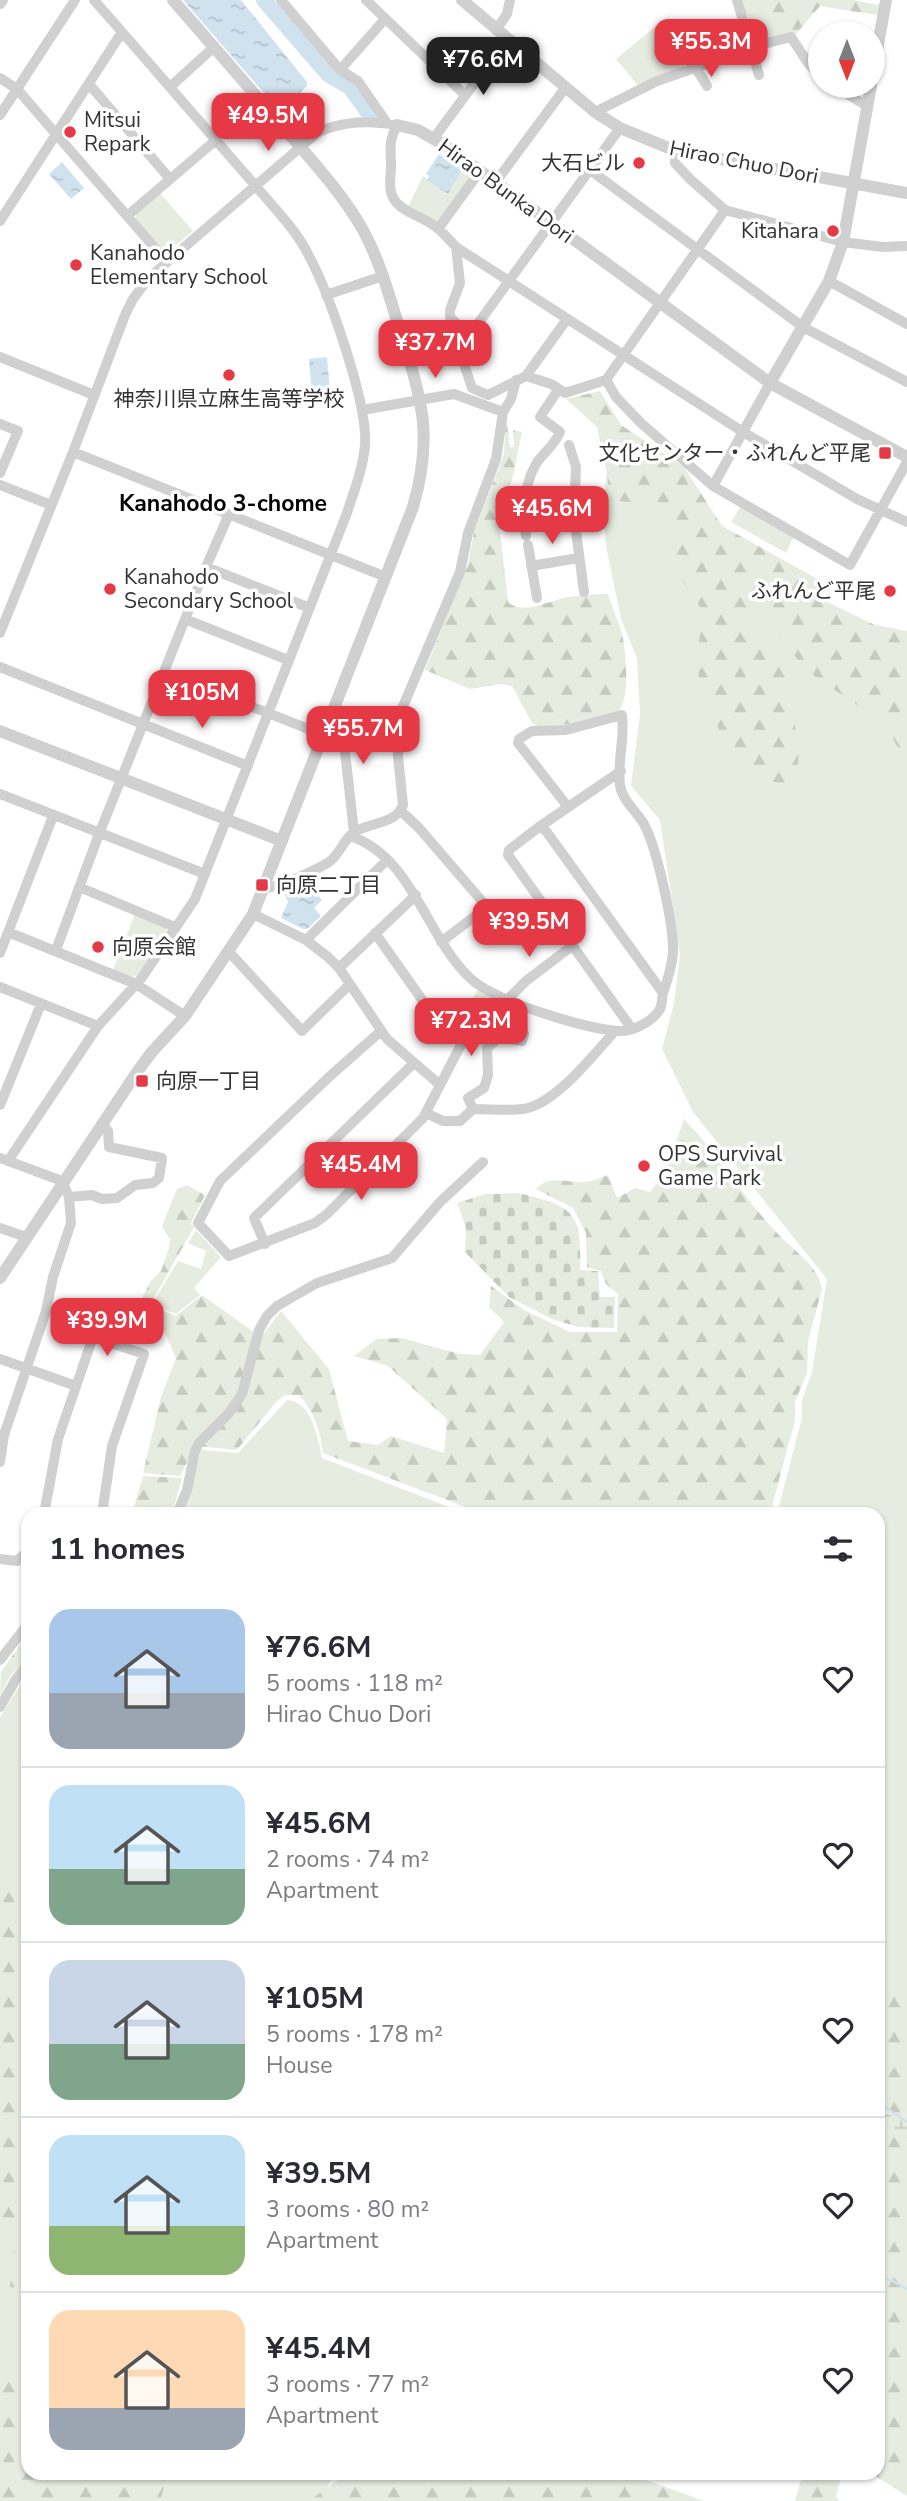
<!DOCTYPE html>
<html lang="en">
<head>
<meta charset="utf-8">
<style>
  body { margin:0; font-family:"Nunito Sans","Noto Sans JP",sans-serif; background:#f7f7f7; color:#2b2b33; height:100vh; display:flex; flex-direction:column; font-size:26px; white-space:nowrap }
  * { box-sizing:border-box; margin:0 }
  p { font-size:23px; color:#7c7c81 }
  .icon { flex:none; width:38px; height:38px; fill:none; stroke:currentColor; stroke-width:2; stroke-linecap:round; stroke-linejoin:round }
  .map { position:relative; flex:1; overflow:hidden }
  .details { position:absolute; left:21px; top:1507px; width:864px; height:973px; display:flex; flex-direction:column; background:#fff; border-radius:21px; box-shadow:0 2px 5px #0004 }
  .details>* { flex:none }
  .needle { width:46px; rotate:180deg }
  .controls { position:absolute; left:808px; top:21px; display:grid; gap:14px }
  .controls a { display:grid; place-items:center; width:77px; height:77px; border-radius:50%; background:#fff; box-shadow:0 2px 5px #0004; font-size:35px }
  .price { position:absolute; translate:-50% -60px; padding:0 16px; border-radius:14px; background:#e63946; color:#fff; font-size:23px; line-height:46px; filter:drop-shadow(0 2px 4px #0008) }
  .price::after { content:''; position:absolute; left:50%; top:42px; width:21px; height:16px; margin-left:-10px; background:inherit; clip-path:polygon(0 0,100% 0,50% 100%) }
  .price.current { background:#222; color:#fff }
  ul { padding:0; list-style:none }
  li { display:flex; align-items:center; gap:21px; height:175px; padding:0 28px }
  li+li { border-top:2px solid #e1e1e2 }
  li span { display:grid; place-items:center; flex:none; width:196px; height:140px; border-radius:21px; color:#555 }
  li>.icon { margin-inline-start:auto }
  span .icon { width:84px; height:84px; fill:#fffc; stroke-width:1 }
  li b { font-size:30px }
  h2 { display:flex; justify-content:space-between; align-items:center; height:84px; padding:0 28px; font-size:30px }
  .map>svg:first-child { display:block }
  .green { fill:#e6ecdf }
  .forest { fill:url(#forest-firs) }
  .wetland { fill:url(#wetland-marsh) }
  .cemetery { fill:url(#cemetery-stones) }
  .water { fill:url(#water-ripples) }
  .lines { fill:none; stroke-linecap:round; stroke-linejoin:round }
  .stream { stroke:#cfe2ee; stroke-width:2.5 }
  .river { stroke:#cfe2ee; stroke-width:16 }
  .minor { stroke:#d0d0d0; stroke-width:10 }
  .tertiary { stroke:#d0d0d0; stroke-width:12 }
  .poi-dot { fill:#e63946; stroke:#fff; stroke-width:2.5 }
  .labels { text-anchor:middle; stroke-width:7; stroke-linejoin:round; paint-order:stroke }
  .poi-label { font-size:21px; fill:#333; stroke:#fff; text-anchor:start }
  .street-label { font-size:21px; fill:#333; stroke:#fff }
  .neighbourhood-label { font-size:23px; font-weight:bold; fill:#000; stroke:#fff }
</style>
</head>
<body>
<div class="map">
<svg width="907" height="2501" viewBox="0 0 907 2501">
  <defs>
    <pattern id="forest-firs" width="22" height="20" patternUnits="userSpaceOnUse" patternTransform="scale(1.75)"><rect width="22" height="20" fill="#e6ecdf"/><path d="M5 1l3.5 6h-7zM16 11l3.5 6h-7z" fill="#c6cbc0"/></pattern>
    <pattern id="wetland-marsh" width="20" height="14" patternUnits="userSpaceOnUse" patternTransform="scale(1.75)"><rect width="20" height="14" fill="#e6ecdf"/><path d="M1 5h8M5 5V1M11 12h8M15 12V8" fill="none" stroke="#c6cbc0"/></pattern>
    <pattern id="cemetery-stones" width="16" height="16" patternUnits="userSpaceOnUse" patternTransform="scale(1.75)"><rect width="16" height="16" fill="#e6ecdf"/><path d="M2 7V4a2 2 0 0 1 4 0v3zM10 15v-3a2 2 0 0 1 4 0v3z" fill="#c6cbc0"/></pattern>
    <pattern id="water-ripples" width="26" height="14" patternUnits="userSpaceOnUse" patternTransform="scale(1.75)"><rect width="26" height="14" fill="#cfe2ee"/><path d="M2 4q2-2 4 0t4 0M15 11q2-2 4 0t4 0" fill="none" stroke="#b2c2cd"/></pattern>
  </defs>
  <rect width="100%" height="100%" fill="#fff"/>
  <path class="green" d="M656 26 685 67 640 88 616 59Z
    M462 170 472 178 438 225 408 207 423 176 447 194Z
    M160 193 193 231 169 251H162L136 221V213Z
    M609 456 907 725V1996L879 2008 878 1514H777L802 1418V1400L812 1372 827 1279 693 1112 662 1049 674 1003 680 955 660 820 631 786 640 714 637 658 621 619 606 546 603 502Z
    M742 504 794 536 786 553 731 522Z
    M135 914 165 927 167 931 138 976 129 977 113 970Z
    M478 990 502 1003 520 1032 517 1037 483 1046 457 1021Z
    M196 1230 221 1257 194 1288 200 1295 176 1314 152 1304 178 1261 201 1269 206 1251 188 1243Z
    M287 1400C312 1401 318 1438 322 1458L467 1514H184L201 1450 238 1453Z
    M28 1673V2473H334L322 2501H0V1717Z"/>
  <path class="forest" d="M740 0H853L879 5 877 15 820 6 796 34 753 43Z
    M600 391 621 425 684 467 722 526 823 582V600L875 625 907 631V765L886 725 803 668 777 629 753 601 744 610 788 679 799 752 797 770 784 784 756 779 733 759 699 687 698 654 702 610 679 575 672 531 646 495 631 502 610 500 607 474 597 427 566 399Z
    M506 416 510 447H514L513 430 522 432 513 476 499 522 508 602C524 616 550 600 568 597 581 595 595 594 608 594 612 607 619 622 622 634 626 650 631 702 617 712 600 725 559 725 538 726L532 723 512 686 501 684 470 689 425 670 468 564 474 532 504 454Z
    M684 1119C719 1155 744 1199 778 1234 793 1250 819 1266 822 1289L808 1341 807 1373 795 1402V1420L770 1514H484L323 1453C321 1433 313 1409 299 1395H285L276 1402 237 1450 196 1446 180 1476 143 1473 161 1397 176 1358 159 1319 137 1308 150 1282 161 1271 169 1248 170 1239 162 1226 177 1189 187 1185 205 1195 191 1223 194 1227 150 1305 176 1316 202 1295 261 1337 281 1311 329 1369 348 1441 378 1445 391 1436 444 1453 447 1419 388 1366 354 1356 377 1339 401 1338 460 1354 480 1355 504 1322 489 1307 491 1286 524 1310 570 1332H617L618 1294 606 1284 601 1271 587 1267 586 1233 573 1208 536 1189C549 1173 569 1184 585 1182 593 1181 600 1178 608 1175L617 1198 635 1188 650 1192 666 1172Z
    M143 1476 182 1478 174 1506 169 1514H132Z
    M28 1633V1658L10 1676 0 1696 1 1672Z
    M0 1868 27 1879 28 1884V2314L9 2297 14 2249 0 2228Z
    M907 1992V2122L885 2107 879 2099V1997Z
    M879 2121 907 2143V2496L871 2473H878Z
    M0 2351 28 2401V2473H41V2480L64 2501H0Z
    M86 2473H168L160 2501H69Z
    M344 2473H627L704 2501H309L343 2476Z
    M803 2473H832L841 2477 836 2496 839 2501H795Z"/>
  <path class="wetland" d="M879 2099 885 2107 907 2122V2143L879 2121Z"/>
  <path class="cemetery" d="M519 1193C575 1207 582 1212 580 1270L598 1271 600 1297H615L614 1328 578 1327 552 1319 509 1297 465 1252 466 1228 457 1203 485 1194Z"/>
  <path class="water" d="M183 0H241L307 82V86L283 109H278Z
    M439 154 462 170 448 194 427 180 429 176 426 174Z
    M62 162 84 188 71 199 49 174Z
    M327 357 330 392 312 394 309 359Z
    M303 880 322 900 314 908 321 916 307 929H303L281 918 288 902 283 890Z"/>
  <g class="lines">
    <path class="stream" d="M878 2099 885 2107 907 2122
      M878 2277 893 2281 907 2289"/>
    <path class="river" d="M264 0 328 74 350 87 367 111 374 113"/>
    <path class="minor" d="M281 0 340 70 358 81 387 123
      M366 0 465 95
      M737 0 759 75
      M496 30 507 14 510 0
      M695 67 707 86
      M340 70 385 19
      M0 78 17 89 167 262
      M89 84 170 179
      M834 86 867 106
      M170 87 214 47
      M595 112 657 81 715 61 743 47H751L791 37 808 63 821 77
      M0 115 75 0
      M434 138 507 39
      M676 151 675 163 690 179 725 210 843 242 883 247 907 246
      M590 170 803 327 907 382
      M495 183 565 88
      M127 216 216 140
      M0 221 122 32 94 0
      M438 229 480 171
      M456 247 460 283 450 310V317L459 326 464 343
      M829 281 907 324
      M326 295 383 276
      M567 319 526 376 488 395 472 388 460 352 464 343 620 128
      M0 357 94 395
      M526 376 551 384 565 393 606 380 725 210
      M606 380 616 397 641 423 713 486 850 565 907 462
      M362 410 454 394 503 412
      M0 424 18 431 0 473
      M569 445 576 467 574 516 584 592
      M73 452 386 577
      M0 485 51 505
      M713 486 770 383
      M524 522 574 516
      M526 536C523 513 523 486 536 464 543 453 555 445 560 432L540 417 558 390
      M528 545 537 598
      M531 566 578 558
      M206 567 310 608
      M185 619 288 660
      M0 633 73 452 125 315 133 299 147 280 167 262 318 132C345 121 368 120 397 125 388 143 391 148 391 167 391 176 388 186 392 195 398 212 423 216 436 227 443 232 449 240 456 247L743 432 857 499 907 522
      M0 667 248 766
      M164 672 344 743 354 832
      M0 794 205 874
      M568 807 518 743 519 739 532 731 566 730 622 715C625 739 617 762 620 785 622 801 638 812 645 826 657 850 674 925 673 952 672 967 668 979 663 993
      M401 811 419 828 487 907 441 942
      M539 827 621 771
      M350 836C412 856 426 936 469 977 493 1001 585 1029 619 1031 633 1032 653 1021 660 1009 662 1005 662 998 663 993L546 831 539 827 509 850 508 855 632 1029
      M79 887 175 927
      M263 889C280 886 315 871 329 862 339 855 343 841 353 833 368 822 396 825 403 805L398 756V733L401 711 460 572 468 533 496 459 503 412 511 399 516 380
      M253 914 306 940 328 957 339 968 387 1039 440 1085
      M8 932 136 984 185 1016
      M375 933 423 1001 466 1035 423 1118 327 1214 315 1223 229 1256 198 1223 220 1181 329 1077 381 1031
      M306 940 387 860
      M56 950 99 834 206 567 229 514
      M229 952 302 1031 349 985
      M0 953 53 816
      M339 968 416 895
      M0 987 98 1026
      M0 1105 41 1004
      M473 1109 468 1098 484 1088 488 1075 487 1048 500 1037 522 1041 524 1034 508 999 526 981 572 946
      M426 1113 443 1121H460L473 1109C489 1109 508 1111 523 1109 555 1105 594 1054 615 1031
      M0 1158 62 1181 69 1197 71 1223 53 1277 46 1311 4 1435 0 1462
      M8 1161 98 1026 141 979 195 899 347 513C354 491 363 469 365 445 368 403 329 293 308 254 299 236 286 221 273 206L122 32
      M69 1197 92 1195 102 1199 117 1198 135 1185 153 1183 159 1178 162 1158 109 1147 108 1131 103 1125
      M0 1228 26 1237
      M265 1244 254 1218 414 1063
      M0 1359 76 1386
      M44 1514 58 1439 93 1337 144 1354 112 1446 102 1514
      M177 1514 187 1490 195 1451 199 1443 229 1413 242 1394 259 1330 267 1316 277 1306 317 1283 392 1258 440 1202 483 1162
      M0 1559 17 1561 28 1551
      M0 1660 28 1624
      M0 1707 16 1679 28 1664"/>
    <path class="tertiary" d="M462 0 595 112 620 128 676 151 907 193
      M0 3 2 0
      M873 73 886 0
      M397 125 418 130 446 146 770 383 907 457
      M770 383 829 281 843 242 871 86
      M0 731 282 841
      M0 1278 135 1075 151 1053 185 1016 253 914 413 507C432 441 424 404 403 340 391 303 382 265 363 230 342 193 313 162 285 129 248 86 210 43 173 0"/>
  </g>
  <g class="poi-dot">
    <circle cx="70" cy="132" r="7"/>
    <circle cx="639" cy="163" r="7"/>
    <circle cx="833" cy="231" r="7"/>
    <circle cx="76" cy="265" r="7"/>
    <circle cx="229" cy="375" r="7"/>
    <rect x="878" y="446" width="14" height="14" rx="3.5"/>
    <circle cx="110" cy="589" r="7"/>
    <circle cx="890" cy="591" r="7"/>
    <rect x="255" y="878" width="14" height="14" rx="3.5"/>
    <circle cx="98" cy="947" r="7"/>
    <rect x="135" y="1074" width="14" height="14" rx="3.5"/>
    <circle cx="644" cy="1166" r="7"/>
  </g>
  <g class="labels">
    <g class="poi-label">
      <text x="84" y="127">Mitsui<tspan x="84" dy="24">Repark</tspan></text>
      <text x="625" y="170" text-anchor="end">大石ビル</text>
      <text x="819" y="238" text-anchor="end">Kitahara</text>
      <text x="90" y="260">Kanahodo<tspan x="90" dy="24">Elementary School</tspan></text>
      <text x="229" y="406" text-anchor="middle">神奈川県立麻生高等学校</text>
      <text x="871" y="460" text-anchor="end">文化センター・ふれんど平尾</text>
      <text x="124" y="584">Kanahodo<tspan x="124" dy="24">Secondary School</tspan></text>
      <text x="876" y="598" text-anchor="end">ふれんど平尾</text>
      <text x="276" y="892">向原二丁目</text>
      <text x="112" y="954">向原会館</text>
      <text x="156" y="1088">向原一丁目</text>
      <text x="658" y="1161">OPS Survival<tspan x="658" dy="24">Game Park</tspan></text>
    </g>
    <g class="street-label">
      <text transform="translate(744 162) rotate(11)" y="7">Hirao Chuo Dori</text>
      <text transform="translate(506 191) rotate(36)" y="7">Hirao Bunka Dori</text>
    </g>
    <g class="neighbourhood-label">
      <text x="223" y="511">Kanahodo 3-chome</text>
    </g>
  </g>
</svg>
<div class="controls">
<a><svg class="needle" viewBox="-14 -14 28 28"><path d="M0-13l5 13h-10z" fill="#e53935"/><path d="M0 13l5-13h-10z" fill="#7c7c81"/></svg></a>
</div>
<b class="price" style="left:711px;top:79px">¥55.3M</b>
<b class="price current" style="left:483px;top:97px">¥76.6M</b>
<b class="price" style="left:268px;top:153px">¥49.5M</b>
<b class="price" style="left:435px;top:380px">¥37.7M</b>
<b class="price" style="left:552px;top:546px">¥45.6M</b>
<b class="price" style="left:202px;top:730px">¥105M</b>
<b class="price" style="left:363px;top:766px">¥55.7M</b>
<b class="price" style="left:529px;top:959px">¥39.5M</b>
<b class="price" style="left:471px;top:1058px">¥72.3M</b>
<b class="price" style="left:361px;top:1202px">¥45.4M</b>
<b class="price" style="left:107px;top:1358px">¥39.9M</b>
<section class="details">
<h2>11 homes<svg class="icon" aria-label="filters" viewBox="0 0 24 24"><path d="M4 7h16M4 17h16"/><circle cx="9" cy="7" r="2"/><circle cx="15" cy="17" r="2"/></svg></h2>
<ul>
<li><span style="background:linear-gradient(#a9c7e8 60%,#9aa5b1 0)"><svg class="icon" aria-label="home" viewBox="0 0 24 24"><path d="M3 11l9-7 9 7M6 9v11h12V9"/></svg></span><div><b>¥76.6M</b><p>5 rooms · 118 m²</p><p>Hirao Chuo Dori</p></div><svg class="icon" aria-label="heart" viewBox="0 0 24 24"><path d="M12 20l-8-8c-3-5 5-10 8-4 3-6 11-1 8 4z"/></svg></li>
<li><span style="background:linear-gradient(#bfe0f5 60%,#7fa58c 0)"><svg class="icon" aria-label="home" viewBox="0 0 24 24"><path d="M3 11l9-7 9 7M6 9v11h12V9"/></svg></span><div><b>¥45.6M</b><p>2 rooms · 74 m²</p><p>Apartment</p></div><svg class="icon" aria-label="heart" viewBox="0 0 24 24"><path d="M12 20l-8-8c-3-5 5-10 8-4 3-6 11-1 8 4z"/></svg></li>
<li><span style="background:linear-gradient(#c9d6e8 60%,#7fa58c 0)"><svg class="icon" aria-label="home" viewBox="0 0 24 24"><path d="M3 11l9-7 9 7M6 9v11h12V9"/></svg></span><div><b>¥105M</b><p>5 rooms · 178 m²</p><p>House</p></div><svg class="icon" aria-label="heart" viewBox="0 0 24 24"><path d="M12 20l-8-8c-3-5 5-10 8-4 3-6 11-1 8 4z"/></svg></li>
<li><span style="background:linear-gradient(#bfe0f5 65%,#8fb573 0)"><svg class="icon" aria-label="home" viewBox="0 0 24 24"><path d="M3 11l9-7 9 7M6 9v11h12V9"/></svg></span><div><b>¥39.5M</b><p>3 rooms · 80 m²</p><p>Apartment</p></div><svg class="icon" aria-label="heart" viewBox="0 0 24 24"><path d="M12 20l-8-8c-3-5 5-10 8-4 3-6 11-1 8 4z"/></svg></li>
<li><span style="background:linear-gradient(#ffd9b3 70%,#9aa5b1 0)"><svg class="icon" aria-label="home" viewBox="0 0 24 24"><path d="M3 11l9-7 9 7M6 9v11h12V9"/></svg></span><div><b>¥45.4M</b><p>3 rooms · 77 m²</p><p>Apartment</p></div><svg class="icon" aria-label="heart" viewBox="0 0 24 24"><path d="M12 20l-8-8c-3-5 5-10 8-4 3-6 11-1 8 4z"/></svg></li>
</ul>
</section>
</div>
</body>
</html>
